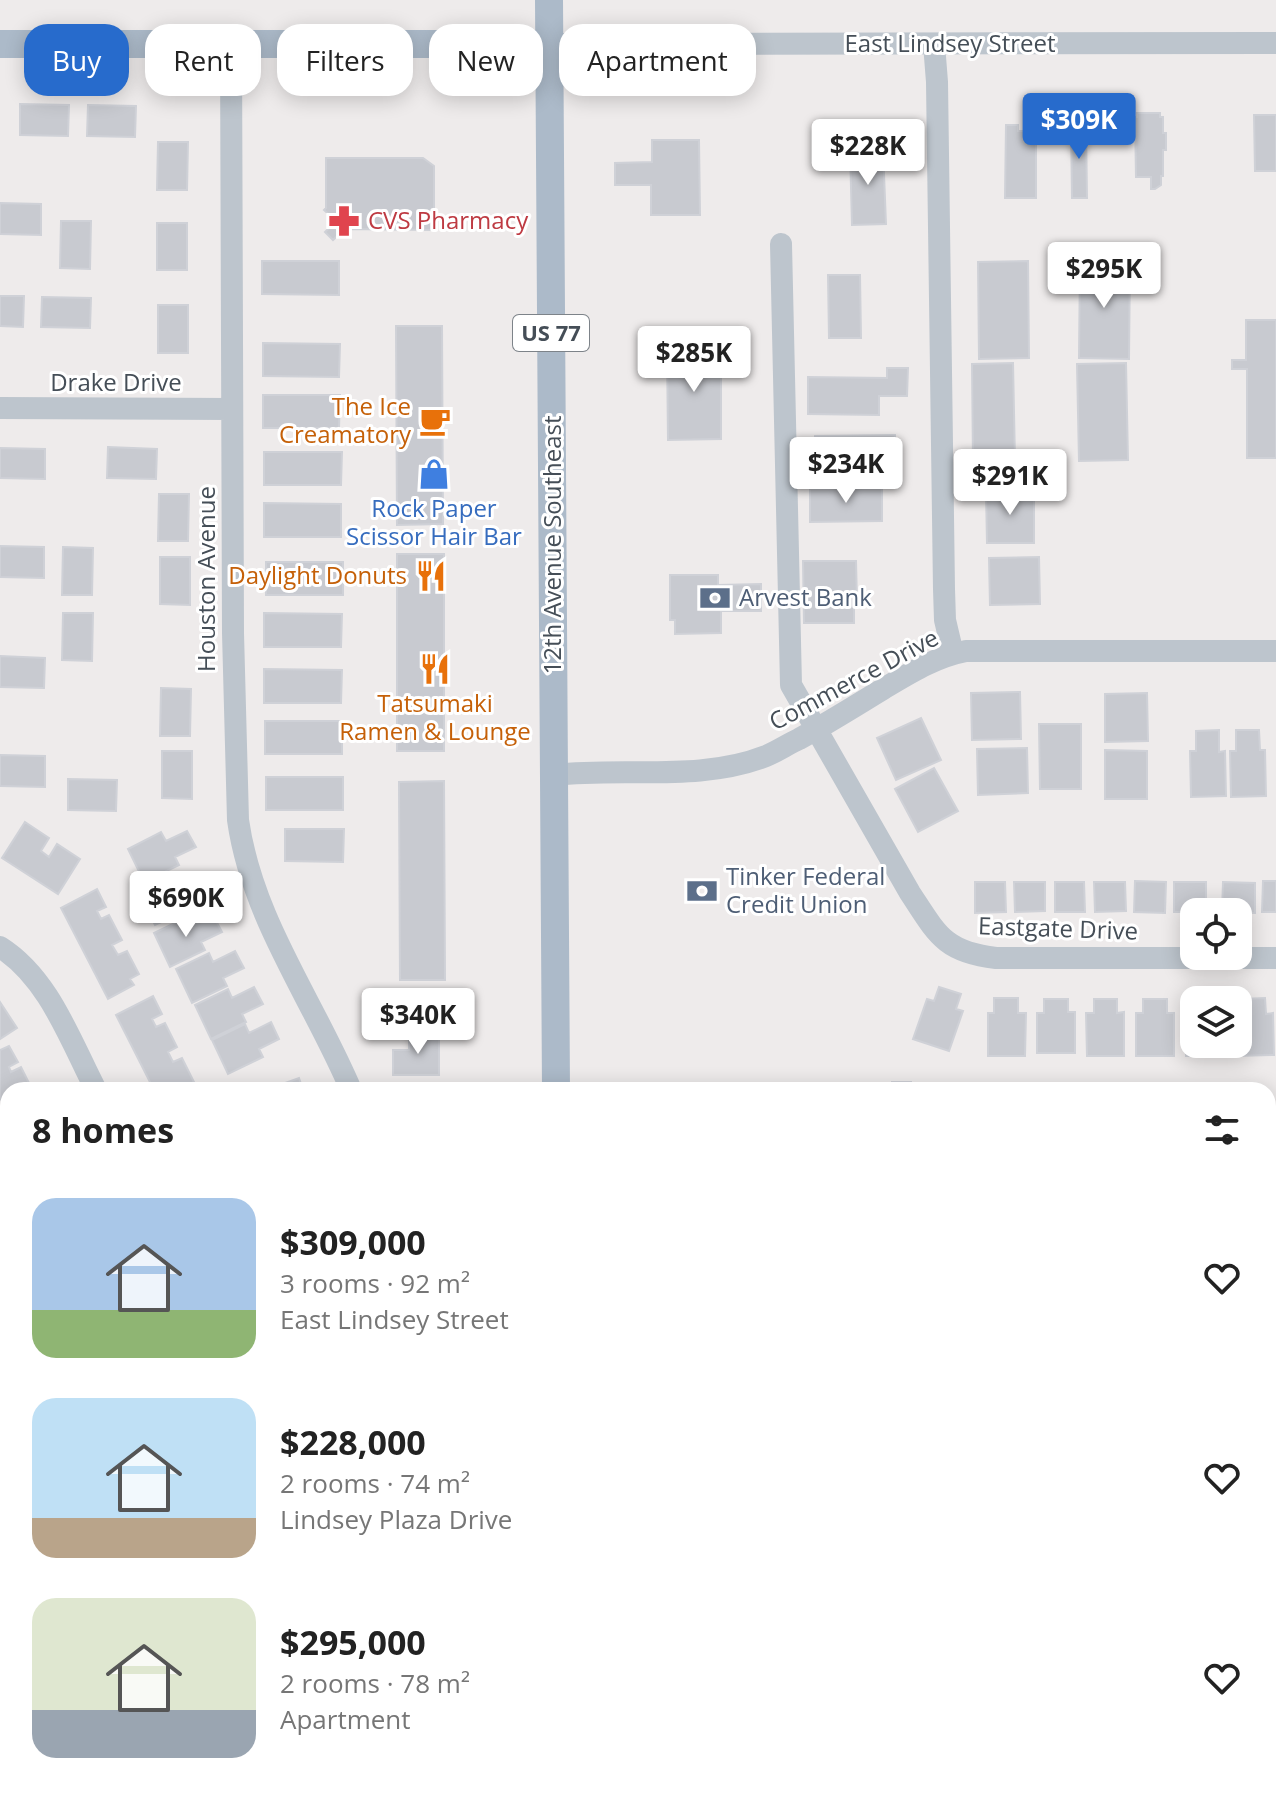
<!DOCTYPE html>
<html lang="en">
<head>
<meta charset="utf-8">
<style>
  body { margin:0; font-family:"Open Sans",sans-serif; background:#f2f2f2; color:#222; height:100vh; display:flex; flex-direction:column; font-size:30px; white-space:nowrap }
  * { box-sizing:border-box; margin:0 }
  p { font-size:26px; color:#767676 }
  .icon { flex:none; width:44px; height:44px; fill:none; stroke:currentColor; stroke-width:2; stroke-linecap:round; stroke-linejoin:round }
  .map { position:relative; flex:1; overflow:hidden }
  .sheet { position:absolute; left:0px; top:1082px; width:1276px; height:714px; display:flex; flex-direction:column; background:#fff; border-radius:24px 24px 0 0; box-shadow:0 4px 20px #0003 }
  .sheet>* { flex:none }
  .top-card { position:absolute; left:24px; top:24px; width:800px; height:72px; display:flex; gap:16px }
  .fabs { position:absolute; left:1180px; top:898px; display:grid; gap:16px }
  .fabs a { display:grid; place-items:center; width:72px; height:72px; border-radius:16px; background:#fff; box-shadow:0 4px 20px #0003; font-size:40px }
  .price { position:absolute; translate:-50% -68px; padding:0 18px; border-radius:8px; background:#fff; color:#222; font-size:26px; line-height:52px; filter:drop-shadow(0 2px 4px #0008) }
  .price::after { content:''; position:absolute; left:50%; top:48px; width:24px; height:18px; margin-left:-12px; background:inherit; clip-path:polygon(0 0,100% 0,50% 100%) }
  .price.active { background:#276bcc; color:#fff }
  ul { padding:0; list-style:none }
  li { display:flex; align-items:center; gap:24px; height:200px; padding:0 32px }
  li span { display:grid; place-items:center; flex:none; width:224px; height:160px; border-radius:24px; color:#555 }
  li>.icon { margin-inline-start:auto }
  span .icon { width:96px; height:96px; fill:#fffc; stroke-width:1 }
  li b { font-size:34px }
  h2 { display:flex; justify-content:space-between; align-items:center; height:96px; padding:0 32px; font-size:34px }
  .pill { padding:0 28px; border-radius:24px; background:#fff; box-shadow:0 4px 20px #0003; font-size:28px; line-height:72px }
  .pill.active { background:#276bcc; color:#fff }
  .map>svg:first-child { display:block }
  .building { fill:#c8cad0; stroke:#cfd1d7; stroke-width:2 }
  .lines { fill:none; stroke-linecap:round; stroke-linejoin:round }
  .minor { stroke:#bdc5cd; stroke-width:22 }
  .major { stroke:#acbac9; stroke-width:28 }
  .labels { text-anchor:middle; stroke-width:6; stroke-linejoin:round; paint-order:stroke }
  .shield { fill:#fff; stroke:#7d8389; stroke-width:2 }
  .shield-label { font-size:22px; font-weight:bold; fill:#454e57 }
  .street-label { font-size:24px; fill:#454e57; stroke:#fff }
  .health-label { font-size:24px; fill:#be3a42; stroke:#fff; text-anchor:start }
  .food-label { font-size:24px; fill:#c56008; stroke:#fff; text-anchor:end }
  .shop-label { font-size:24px; fill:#366cbe; stroke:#fff }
  .service-label { font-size:24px; fill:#4e5e75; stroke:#fff; text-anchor:start }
</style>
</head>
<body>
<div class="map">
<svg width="1276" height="1795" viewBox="0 0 1276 1795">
  <rect width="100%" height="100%" fill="#eeebeb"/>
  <path class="building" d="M20 104 69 105 68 136 20 135Z
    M88 105 136 106 135 137 87 136Z
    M1137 113H1160V117H1163V133H1166V150H1163V176H1161V185L1155 189H1151V177H1136L1135 117H1137Z
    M1254 115H1276V171H1255Z
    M1071 124H1086L1087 198H1072Z
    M1006 125H1018V131H1036V198H1005Z
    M652 140H699L700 215H651V185H615V163L652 162Z
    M158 142H188L187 190H157Z
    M883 149 886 224 852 225 850 150Z
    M326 158H423L434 166V230L345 229 333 240 325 232 336 221 324 210 326 208Z
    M0 203 41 204V235L0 234Z
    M61 221H91L90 269 60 268Z
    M157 223H187V270H157Z
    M262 261H339V295L262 294Z
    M1028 261 1029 358 979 359 978 262Z
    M1080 261 1130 262 1129 359 1079 358Z
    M828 275H860L861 338H829Z
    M0 296H24L23 327 0 326Z
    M42 297 91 298 90 328 41 327Z
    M158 305H188V353H158Z
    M1246 320H1276V458H1247V369H1232V360H1246Z
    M396 326H442L443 524 397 525Z
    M263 343 340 344 339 377 263 376Z
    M721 348V439L668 440 667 349Z
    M1013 363 1015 461 973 462 972 364Z
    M1126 363 1128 460 1079 461 1077 364Z
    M887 368H908L907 396H879V415L808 414V377L887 378Z
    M263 395H340L339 428H263Z
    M895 435V473L815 474V436Z
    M108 447 157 449 156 479 107 478Z
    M0 448 45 449V479L0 478Z
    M264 452H342L341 485H264Z
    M882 488V521L810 522V489Z
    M986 492H1034V543H987Z
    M159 494H189L188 541H158Z
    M264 503 341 504V537H264Z
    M0 546 44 547V578L0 577Z
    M63 547 93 548 92 595H62Z
    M397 554H444V751H397Z
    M160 557H190V605L160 604Z
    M1039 557 1040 604 990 605 989 558Z
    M803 561H856L857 602H854V623H804Z
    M266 562H343V595H266Z
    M670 575H718V585L761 584V611H721V633L675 634V620H670Z
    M63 613H93L92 661 62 660Z
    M264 613 342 614 341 647H264Z
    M0 656 45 658 44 688 0 687Z
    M264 669 342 670 341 703H264Z
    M161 688 191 689 190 736H160Z
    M1020 692 1021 739 972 740 971 693Z
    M1147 693 1148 741 1105 742V694Z
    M921 718 941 760 896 780 877 738Z
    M265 721H342V754H265Z
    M1039 724H1081V789H1040Z
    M1219 730V752L1225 751 1226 796 1191 797 1190 751H1196V731Z
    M1236 730H1259L1260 750H1265L1266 796 1231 797 1230 751H1236Z
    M1027 748 1028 793 978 795 977 749Z
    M1105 750 1147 751V799H1105Z
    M162 751H192V799L162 798Z
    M0 755 45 756V787L0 786Z
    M934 768 958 811 918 832 895 789Z
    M266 777H343V810H266Z
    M68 779 117 780 116 811 68 810Z
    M444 781 445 980H400L399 782Z
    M25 822 49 838 41 851 49 857 57 844 80 859 58 894 2 858Z
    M285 829H344L343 862 285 861Z
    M187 831 196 847 175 857 179 865 144 882 128 849 161 832 166 841Z
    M198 873 206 891 186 900 190 909 155 925 138 891 172 876 176 884Z
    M1135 881 1166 882 1165 913 1134 912Z
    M1263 881H1276V912H1262Z
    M975 882H1005L1006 912 975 913Z
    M1014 882H1045V911L1015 912Z
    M1055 882H1084L1085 912H1055Z
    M1094 882H1125L1126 911 1095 912Z
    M1174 882H1206V912H1174Z
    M1223 882 1255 883V913L1222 912Z
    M97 889 106 907 97 911 101 919 109 915 122 940 112 945 118 955 127 951 139 974 130 979 134 985 108 999 61 908Z
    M213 915 222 932 201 942 205 950 170 967 154 933 187 917 191 926Z
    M235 951 244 968 223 978 227 986 192 1003 176 969 209 953 213 962Z
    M254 987 263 1004 242 1014 246 1022 211 1039 195 1005 228 989 232 998Z
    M939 987 961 994 956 1009 963 1011 949 1051 913 1039 927 999 934 1001Z
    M153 996 162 1014 152 1019 156 1027 165 1023 177 1047 168 1052 173 1062 182 1058 194 1082 184 1087 185 1090H154L116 1015Z
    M994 998H1018V1013H1026L1025 1056H988V1013H994Z
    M1265 998 1266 1014 1273 1013 1274 1055 1235 1056V1044H1238V1013H1242L1241 999Z
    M1044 999H1068V1012H1075V1053H1037V1013H1044Z
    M1094 999H1117V1013L1124 1012V1056H1087L1086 1013H1094Z
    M1143 999H1167V1013H1174V1056H1136V1013H1143Z
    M1192 999H1216L1194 1000V1044H1223V1056H1186L1185 1013H1192Z
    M0 1002 17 1028 0 1039Z
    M271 1022 279 1039 259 1049 263 1057 228 1074 212 1040 245 1024 249 1033Z
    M409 1033H439V1075H393V1050H409Z
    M9 1046 18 1062 9 1067 11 1072 21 1067 30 1085 19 1090H8V1096L0 1100V1050Z
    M299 1078 303 1090H278L277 1086Z
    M892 1082H911V1090H892Z
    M443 1084V1090H401V1086Z
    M1276 1165V1210L1270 1211 1268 1166Z
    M1276 1365V1388L1268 1381V1374Z
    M1268 1418 1276 1419V1461H1268Z
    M8 1545V1567L0 1571V1549Z
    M8 1587V1641L6 1642 0 1630V1592Z
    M1276 1603V1642H1268V1604Z
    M36 1788H70V1795H36Z
    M167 1788H206V1795H167Z
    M299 1788H336V1795H299Z
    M419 1788H449V1795H419Z
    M757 1788H799V1795H757Z
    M845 1788H891V1795H845Z
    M972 1788H1016V1795H972Z
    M1055 1788H1103V1795H1055Z
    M1186 1788H1227V1795H1186Z"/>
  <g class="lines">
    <path class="minor" d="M231 44 233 633 238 820C252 919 313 1000 351 1090
      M549 44 1276 43
      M934 44 937 82 944 589 945 620 953 654
      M781 244 791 685 910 893C937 934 944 952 996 958H1276
      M0 408 232 409
      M555 775C624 767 700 782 766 756 778 751 788 744 799 739 828 723 855 706 883 689 910 673 935 657 966 651H1276
      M0 947C49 978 70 1040 96 1090
      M0 1332 8 1328
      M0 1442 8 1458
      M1268 1551H1276
      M127 1788V1795
      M376 1788V1795
      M718 1788V1795
      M933 1788V1795
      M1149 1788V1795"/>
    <path class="major" d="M549 0 556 1090
      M0 44H549
      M561 1788V1795"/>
  </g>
  <defs>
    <symbol id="pharmacy-bare" viewBox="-9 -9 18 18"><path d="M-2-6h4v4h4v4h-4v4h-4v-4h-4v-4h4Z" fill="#e0444e" stroke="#fff" stroke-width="2.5" paint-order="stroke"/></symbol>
    <symbol id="cafe-bare" viewBox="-9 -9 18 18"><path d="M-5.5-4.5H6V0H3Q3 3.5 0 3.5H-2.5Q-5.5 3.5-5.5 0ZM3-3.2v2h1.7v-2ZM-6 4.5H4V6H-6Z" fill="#e8710a" stroke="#fff" stroke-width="2.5" paint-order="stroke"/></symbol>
    <symbol id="shop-bare" viewBox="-9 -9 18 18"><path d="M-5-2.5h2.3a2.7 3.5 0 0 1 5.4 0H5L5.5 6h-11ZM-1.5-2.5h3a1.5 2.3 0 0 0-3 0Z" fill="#3f7fe0" stroke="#fff" stroke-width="2.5" paint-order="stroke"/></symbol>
    <symbol id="restaurant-bare" viewBox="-9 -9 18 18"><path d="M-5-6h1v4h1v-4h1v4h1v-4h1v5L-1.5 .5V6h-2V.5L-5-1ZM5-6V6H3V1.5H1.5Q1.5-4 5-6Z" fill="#e8710a" stroke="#fff" stroke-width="2.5" paint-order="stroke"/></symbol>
    <symbol id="bank-bare" viewBox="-9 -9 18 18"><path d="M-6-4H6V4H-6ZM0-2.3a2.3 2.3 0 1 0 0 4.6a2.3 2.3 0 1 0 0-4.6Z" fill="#5c6f8a" stroke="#fff" stroke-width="2.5" paint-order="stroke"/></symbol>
  </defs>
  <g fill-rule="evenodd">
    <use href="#pharmacy-bare" x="322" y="199" width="44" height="44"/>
    <use href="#cafe-bare" x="413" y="399" width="44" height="44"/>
    <use href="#shop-bare" x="412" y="452" width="44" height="44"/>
    <use href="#restaurant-bare" x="409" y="554" width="44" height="44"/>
    <use href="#bank-bare" x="693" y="576" width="44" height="44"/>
    <use href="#restaurant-bare" x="413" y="647" width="44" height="44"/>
    <use href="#bank-bare" x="680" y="869" width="44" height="44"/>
  </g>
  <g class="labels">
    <rect class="shield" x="513" y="315" width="76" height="36" rx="6"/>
    <g class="shield-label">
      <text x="551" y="341">US 77</text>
    </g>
    <g class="street-label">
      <text x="950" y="52">East Lindsey Street</text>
      <text x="116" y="391">Drake Drive</text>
      <text transform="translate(553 545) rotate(-90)" y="8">12th Avenue Southeast</text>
      <text transform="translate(207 579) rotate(-90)" y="8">Houston Avenue</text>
      <text transform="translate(854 680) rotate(-28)" y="8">Commerce Drive</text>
      <text transform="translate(1058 929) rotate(2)" y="8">Eastgate Drive</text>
    </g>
    <g class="health-label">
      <text x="368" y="229">CVS Pharmacy</text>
    </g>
    <g class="food-label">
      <text x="411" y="415">The Ice<tspan x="411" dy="28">Creamatory</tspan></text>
      <text x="407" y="584">Daylight Donuts</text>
      <text x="435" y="712" text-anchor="middle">Tatsumaki<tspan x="435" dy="28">Ramen &amp; Lounge</tspan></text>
    </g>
    <g class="shop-label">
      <text x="434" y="517">Rock Paper<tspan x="434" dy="28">Scissor Hair Bar</tspan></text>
    </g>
    <g class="service-label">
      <text x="739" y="606">Arvest Bank</text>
      <text x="726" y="885">Tinker Federal<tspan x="726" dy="28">Credit Union</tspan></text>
    </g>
  </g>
</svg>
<div class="fabs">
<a><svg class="icon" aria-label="locate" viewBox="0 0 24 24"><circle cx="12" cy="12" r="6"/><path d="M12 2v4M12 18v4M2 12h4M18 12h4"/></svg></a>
<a><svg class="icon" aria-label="layers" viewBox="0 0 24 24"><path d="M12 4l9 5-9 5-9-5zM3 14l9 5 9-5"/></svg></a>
</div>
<b class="price active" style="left:1079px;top:161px">$309K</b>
<b class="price" style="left:868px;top:187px">$228K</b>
<b class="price" style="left:1104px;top:310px">$295K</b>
<b class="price" style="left:694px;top:394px">$285K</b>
<b class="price" style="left:846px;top:505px">$234K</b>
<b class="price" style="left:1010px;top:517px">$291K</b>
<b class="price" style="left:186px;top:939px">$690K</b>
<b class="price" style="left:418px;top:1056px">$340K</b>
<div class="top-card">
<a class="pill active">Buy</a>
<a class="pill">Rent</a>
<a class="pill">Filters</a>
<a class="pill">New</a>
<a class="pill">Apartment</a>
</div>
<section class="sheet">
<h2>8 homes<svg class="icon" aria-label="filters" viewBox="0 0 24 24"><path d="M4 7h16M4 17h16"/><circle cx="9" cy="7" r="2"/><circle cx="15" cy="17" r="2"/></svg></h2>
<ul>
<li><span style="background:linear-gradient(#a9c7e8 70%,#8fb573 0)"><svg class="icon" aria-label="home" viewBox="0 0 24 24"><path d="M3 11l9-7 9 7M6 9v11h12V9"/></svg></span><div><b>$309,000</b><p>3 rooms · 92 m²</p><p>East Lindsey Street</p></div><svg class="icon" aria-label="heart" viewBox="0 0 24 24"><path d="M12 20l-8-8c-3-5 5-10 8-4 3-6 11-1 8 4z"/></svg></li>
<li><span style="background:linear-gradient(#bfe0f5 75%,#b9a48a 0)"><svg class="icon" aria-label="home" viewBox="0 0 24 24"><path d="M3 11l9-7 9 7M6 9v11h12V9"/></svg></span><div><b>$228,000</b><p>2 rooms · 74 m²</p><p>Lindsey Plaza Drive</p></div><svg class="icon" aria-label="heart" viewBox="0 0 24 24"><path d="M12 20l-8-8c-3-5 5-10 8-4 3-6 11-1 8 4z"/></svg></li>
<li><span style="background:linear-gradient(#dfe7d0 70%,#9aa5b1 0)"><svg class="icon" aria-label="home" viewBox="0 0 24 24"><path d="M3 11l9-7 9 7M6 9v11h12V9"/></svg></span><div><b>$295,000</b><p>2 rooms · 78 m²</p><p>Apartment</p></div><svg class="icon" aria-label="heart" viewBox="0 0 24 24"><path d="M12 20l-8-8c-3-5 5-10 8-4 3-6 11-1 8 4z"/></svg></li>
</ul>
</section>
</div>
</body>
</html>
